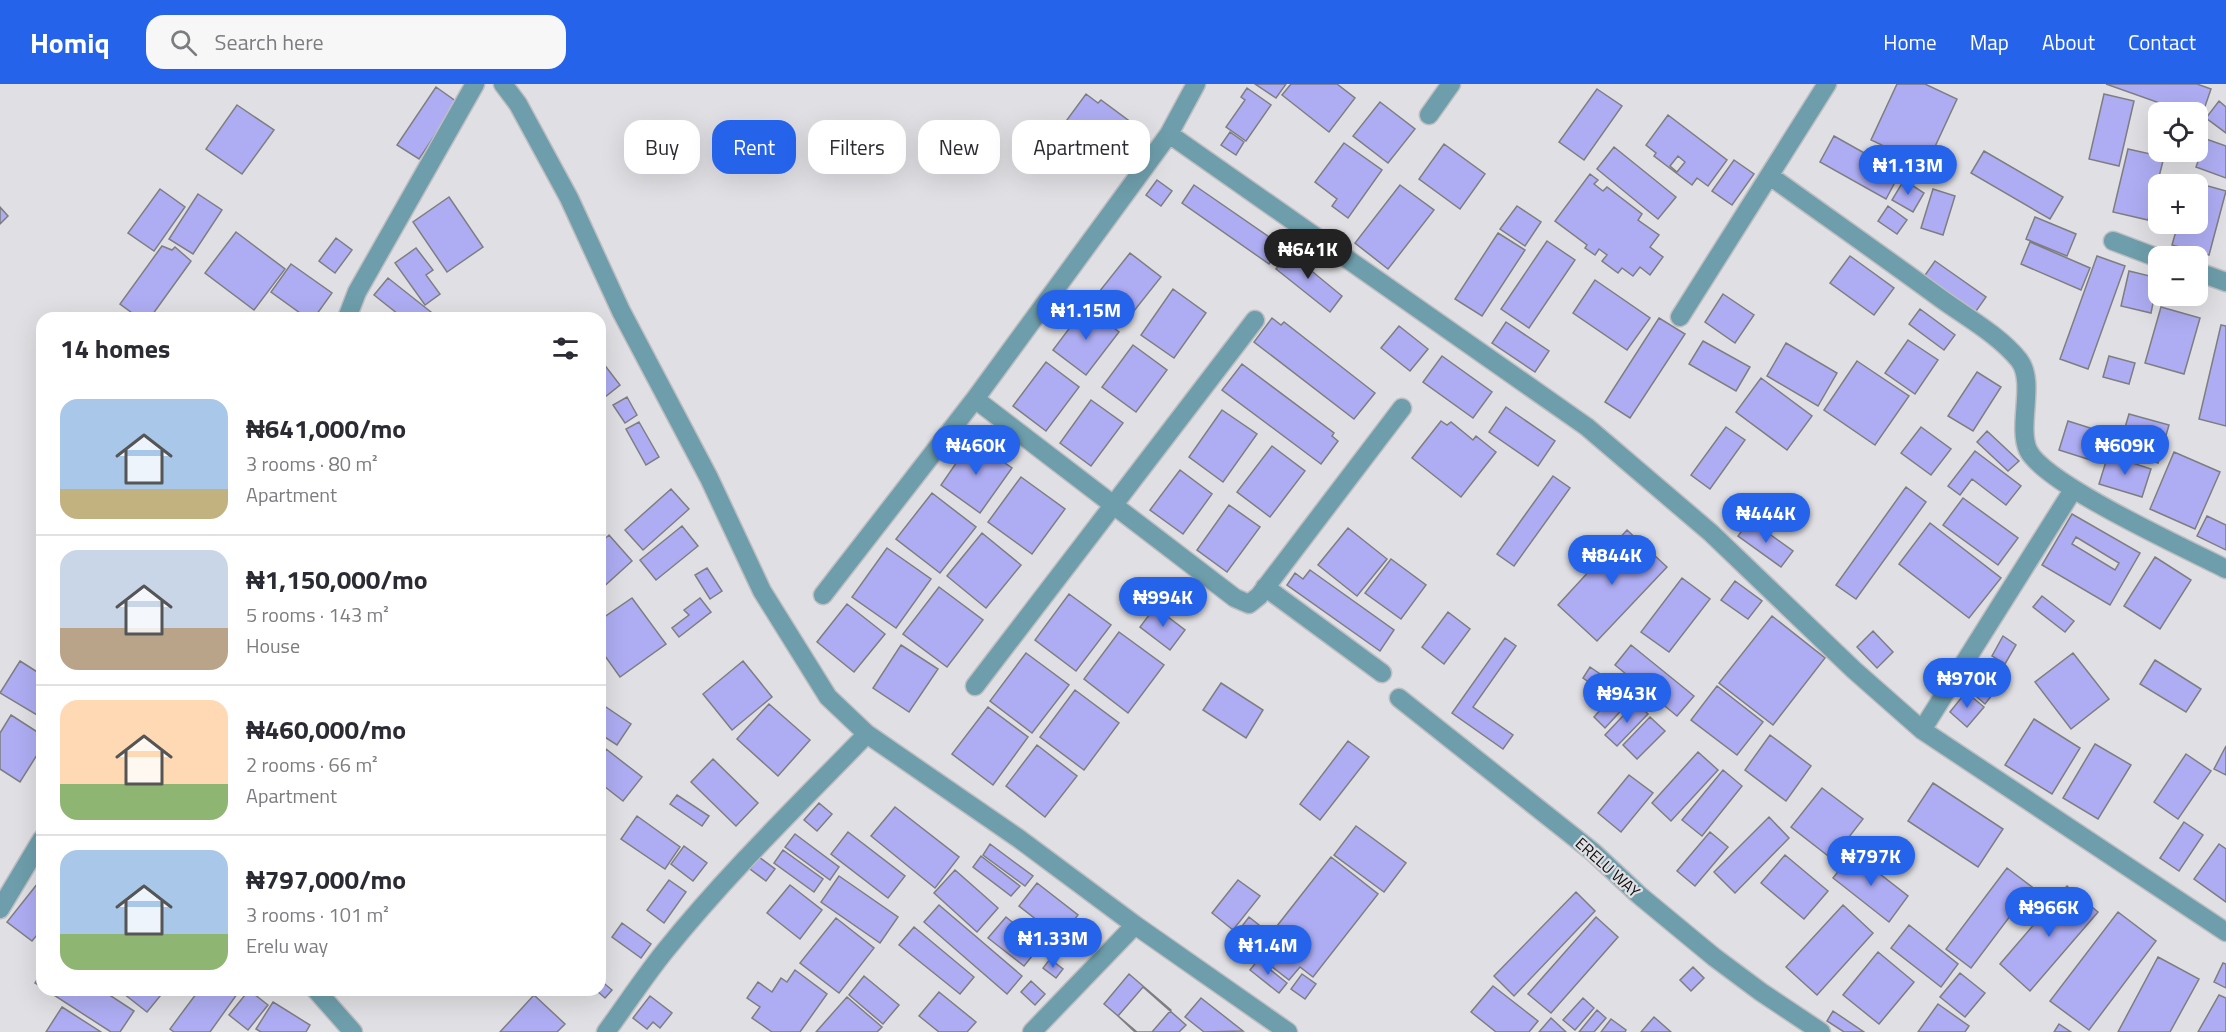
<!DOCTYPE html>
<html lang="en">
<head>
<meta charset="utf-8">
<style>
  body { margin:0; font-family:"Titillium Web",sans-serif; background:#f7f7f7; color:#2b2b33; height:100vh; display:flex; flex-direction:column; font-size:22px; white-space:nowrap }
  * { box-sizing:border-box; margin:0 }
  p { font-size:20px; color:#7c7c81 }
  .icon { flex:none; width:33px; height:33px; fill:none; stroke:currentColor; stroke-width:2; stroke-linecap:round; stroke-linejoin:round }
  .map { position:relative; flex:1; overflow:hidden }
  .sheet { position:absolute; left:36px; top:228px; width:570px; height:684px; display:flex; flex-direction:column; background:#fff; border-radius:18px; box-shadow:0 6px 24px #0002 }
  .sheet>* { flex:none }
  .hud { position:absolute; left:624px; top:36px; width:570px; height:54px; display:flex; gap:12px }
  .tools { position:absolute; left:2148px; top:18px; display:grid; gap:12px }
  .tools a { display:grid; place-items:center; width:60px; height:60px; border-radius:12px; background:#fff; box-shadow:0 6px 24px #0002; font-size:30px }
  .price { position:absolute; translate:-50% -51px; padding:0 14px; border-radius:21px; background:#2563eb; color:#fff; font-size:20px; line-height:39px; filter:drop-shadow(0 2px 3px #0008) }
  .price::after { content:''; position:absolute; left:50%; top:36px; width:18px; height:14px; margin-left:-9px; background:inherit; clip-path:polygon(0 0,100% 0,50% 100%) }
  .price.active { background:#222; color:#fff }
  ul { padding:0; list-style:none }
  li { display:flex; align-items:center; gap:18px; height:150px; padding:0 24px }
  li+li { border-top:2px solid #e1e1e2 }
  li span { display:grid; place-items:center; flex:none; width:168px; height:120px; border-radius:18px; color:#555 }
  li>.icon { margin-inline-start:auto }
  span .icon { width:72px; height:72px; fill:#fffc; stroke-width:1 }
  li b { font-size:26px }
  h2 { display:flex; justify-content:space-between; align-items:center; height:72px; padding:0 24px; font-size:26px }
  .pill { padding:0 21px; border-radius:18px; background:#fff; box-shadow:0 6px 24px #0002; font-size:21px; line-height:54px }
  .pill.active { background:#2563eb; color:#fff }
  header { display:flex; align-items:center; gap:36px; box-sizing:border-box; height:84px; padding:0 30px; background:#2563eb; color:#fff }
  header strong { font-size:28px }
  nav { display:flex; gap:33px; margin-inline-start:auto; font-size:21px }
  .search { width:420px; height:54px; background:#f7f7f7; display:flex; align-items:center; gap:15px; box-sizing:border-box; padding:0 21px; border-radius:18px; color:#7c7c81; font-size:22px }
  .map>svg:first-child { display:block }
  .building { fill:#aeadf3; stroke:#7e7e82; stroke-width:1.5; fill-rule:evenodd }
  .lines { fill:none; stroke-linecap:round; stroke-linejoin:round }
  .street-casing { stroke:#bebec2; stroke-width:21 }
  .street { stroke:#6e9eab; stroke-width:18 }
  .labels { text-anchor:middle; stroke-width:4.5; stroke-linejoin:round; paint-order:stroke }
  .street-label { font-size:16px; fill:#0c0c0d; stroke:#e0e0e4 }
</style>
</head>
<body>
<header>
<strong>Homiq</strong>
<div class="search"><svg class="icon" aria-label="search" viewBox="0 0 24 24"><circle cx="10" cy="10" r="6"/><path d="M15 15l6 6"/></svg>Search here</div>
<nav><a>Home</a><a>Map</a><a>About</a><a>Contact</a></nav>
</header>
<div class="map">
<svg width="2226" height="948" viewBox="0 0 2226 948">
  <rect width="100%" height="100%" fill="#e0e0e4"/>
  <path class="building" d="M1255 0H1286L1276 14Z
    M1291 0H1337L1355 14 1329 48 1282 11Z
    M1897 0H1925L1957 15 1926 82 1871 56Z
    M2106 0H2197L2211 5 2201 34 2198 33V28H2185Z
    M436 3 457 18 419 75 397 61Z
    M1247 4 1271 21 1246 57 1226 43 1245 16 1241 13Z
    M1597 5 1622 22 1584 76 1559 58Z
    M1086 10 1098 19 1101 16 1136 42 1108 79 1061 44Z
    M2104 10 2134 17 2119 82 2089 75Z
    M2219 17 2226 23V49L2206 34Z
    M1380 18 1415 45 1388 79 1353 52Z
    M237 21 274 46 242 90 206 65Z
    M1668 31 1727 76 1708 102 1697 94 1692 101 1654 72 1656 69 1646 61ZM1678 72 1685 78 1677 88 1670 82Z
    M1230 48 1244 58 1236 71 1221 61Z
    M1834 52 1900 89 1886 115 1820 78Z
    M2206 55 2226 62V94L2196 83Z
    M1344 59 1382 86 1348 134 1332 122 1337 115 1315 98Z
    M1444 60 1485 90 1460 125 1419 95Z
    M1614 63 1676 113 1658 135 1597 85Z
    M2128 65 2164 73 2148 136 2113 128Z
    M1984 67 2063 113 2050 135 1971 89Z
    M1734 76 1754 90 1732 121 1712 107Z
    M1590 90 1598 96 1594 100 1603 107 1607 103 1642 130 1638 136 1659 151 1650 163 1663 173 1650 191 1640 183 1633 192 1622 184 1618 189 1602 177 1607 171 1599 165 1595 171 1585 164 1587 161 1555 137Z
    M1157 96 1172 107 1161 122 1146 111Z
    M1904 96 1924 109 1913 128 1892 116Z
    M2190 97 2226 107 2209 171 2172 161 2178 140H2198V100H2189Z
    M1194 101 1281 161 1269 180 1182 119Z
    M1400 101 1434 126 1388 185 1355 159Z
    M160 105 185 123 154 167 128 149Z
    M1933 105 1955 112 1943 151 1921 144Z
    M198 110 222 126 193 170 169 155Z
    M449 113 483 163 447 188 413 138Z
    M1517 122 1541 138 1525 162 1500 145Z
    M1888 122 1907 136 1897 150 1878 137Z
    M0 123 8 132 0 140Z
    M2035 133 2076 150 2067 172 2026 155Z
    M236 148 285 185 254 226 205 189Z
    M1498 149 1525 166 1482 232 1455 215Z
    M336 154 352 166 335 189 319 177Z
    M1547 157 1575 176 1529 244 1501 225Z
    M2030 158 2090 184 2081 206 2021 180Z
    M162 162 172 166 175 163 191 177 150 234H139L120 220Z
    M416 164 433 186 426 191 440 210 425 221 395 179Z
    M1293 164 1312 179 1308 184 1342 212 1330 228 1276 185Z
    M1130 169 1161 193 1126 237 1095 213Z
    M1850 172 1894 204 1874 231 1830 199Z
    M2097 172 2125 182 2088 285 2060 275Z
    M1935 177 1986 213 1974 230 1923 194Z
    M291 180 332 209 314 234H307L271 208Z
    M2129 187 2158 194 2151 229 2121 222Z
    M388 194 431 228 426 234H403L374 211Z
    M1595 196 1650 234 1627 266 1573 229Z
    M1173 205 1206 229 1174 274 1141 251Z
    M1723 210 1754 231 1735 259 1705 238Z
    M1086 222 1119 248 1086 291 1053 266Z
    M2161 223 2200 234 2184 290 2145 279Z
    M1920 225 1955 251 1944 266 1909 240Z
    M1272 234 1281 241 1284 238 1375 309 1354 335 1254 258Z
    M1659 234 1685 250 1630 334 1605 318Z
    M1506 238 1549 267 1535 288 1492 259Z
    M2221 241 2226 242V342L2199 335Z
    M1399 242 1428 265 1410 287 1381 264Z
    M1908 256 1938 276 1915 310 1885 289Z
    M1703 257 1750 283 1736 307 1689 280Z
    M1786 259 1837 289 1818 322 1767 292Z
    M1133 261 1167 286 1136 328 1102 303Z
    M1442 272 1492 308 1473 334 1423 298Z
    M2109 272 2135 279 2129 300 2103 293Z
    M600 275 620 301 600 317Z
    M1857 277 1909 312 1875 361 1824 326Z
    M1046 278 1079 303 1046 347 1013 322Z
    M1242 280 1334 349 1332 352 1338 357 1321 380 1222 306Z
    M1977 288 2001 303 1973 347 1948 332Z
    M1761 294 1812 332 1787 366 1736 328Z
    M627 313 637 331 625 339 613 321Z
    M1091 316 1123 339 1091 382 1060 359Z
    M1506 323 1555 357 1538 382 1489 348Z
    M1222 326 1257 350 1223 398 1189 373Z
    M2129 330 2169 341 2158 379 2118 367Z
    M1441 337 1447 341 1451 338 1473 356 1476 352 1496 368 1461 413 1412 374Z
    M2068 337 2106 349 2097 378 2059 366Z
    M639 338 659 373 646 381 626 345Z
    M1726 343 1745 356 1710 405 1691 391Z
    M1921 343 1951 365 1931 391 1901 369Z
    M1987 347 2019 377 2008 387 1977 358Z
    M972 356 1012 384 980 429 941 401Z
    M1272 362 1305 387 1270 433 1237 408Z
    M1975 367 2021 402 2006 421 1972 395 1960 411 1948 402Z
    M2174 368 2220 388 2195 445 2150 425Z
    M2108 371 2151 385 2142 413 2099 400Z
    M1180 386 1212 410 1183 450 1150 426Z
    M1553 392 1570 404 1514 482 1497 470Z
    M1021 393 1065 425 1032 470 988 438Z
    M1906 403 1926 418 1856 515 1836 501Z
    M671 405 689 425 643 466 625 446Z
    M932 409 976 443 940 489 896 455Z
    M1963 414 2018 454 1998 481 1943 441Z
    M1229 421 1260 443 1227 488 1197 466Z
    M2072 430 2140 469 2110 521 2042 481ZM2076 453 2119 479 2115 486 2072 460Z
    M2207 432 2226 441V466L2197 452Z
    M1750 436 1793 467 1781 483 1738 452Z
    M1930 439 2001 494 1969 534 1899 480Z
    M682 442 698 462 656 496 640 476Z
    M1348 444 1387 475 1357 512 1318 481Z
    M1627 446 1667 483 1597 557 1558 521Z
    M982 449 1021 481 986 524 947 492Z
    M609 451 632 477 600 506V459Z
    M887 464 931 495 896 544 852 513Z
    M2155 473 2191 496 2160 545 2124 522Z
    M1391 475 1426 501 1401 535 1365 509Z
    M707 484 722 507 710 515 695 491Z
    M1310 486 1394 546 1380 567 1287 501 1295 489 1303 495Z
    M1682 494 1710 515 1669 568 1641 548Z
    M1735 497 1762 517 1748 535 1721 516Z
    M939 503 983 536 947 583 903 550Z
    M1069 510 1111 541 1076 587 1035 556Z
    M2042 512 2074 537 2065 548 2033 523Z
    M632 514 666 560 620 593 600 565V536Z
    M700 514 711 528 679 553 672 544 689 531 684 526Z
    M847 520 885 550 854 588 817 558Z
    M1155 523 1185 546 1170 566 1140 543Z
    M1448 528 1470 545 1444 580 1422 563Z
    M1772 532 1825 574 1773 641 1719 599Z
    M1873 547 1893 568 1877 584 1857 563Z
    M1119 548 1164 581 1128 629 1084 595Z
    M2003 552 2016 561 2005 580 1992 572Z
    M1505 554 1516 562 1473 623 1513 651 1503 665 1452 629Z
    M901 561 938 585 909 628 873 604Z
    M1631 561 1694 612 1677 632 1615 581Z
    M1026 569 1069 601 1032 649 990 617Z
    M2073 569 2109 615 2071 645 2035 598Z
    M2155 576 2201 605 2186 628 2140 600Z
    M20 577 42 591V634L0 609Z
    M743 577 772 613 732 646 703 610Z
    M1590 583 1606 594 1599 605 1583 594Z
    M1979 592 1996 606 1985 620 1968 605Z
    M1221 599 1263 626 1246 654 1203 626Z
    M1717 602 1763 638 1737 671 1691 636Z
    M1075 606 1119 639 1084 686 1040 653Z
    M1617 607 1629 618 1605 644 1594 633Z
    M1966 608 1984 623 1967 643 1950 628Z
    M1636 618 1648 630 1617 662 1605 651Z
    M600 619 631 640 617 661 600 650Z
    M769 620 810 656 778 692 737 655Z
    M988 623 1028 653 993 701 952 670Z
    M11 631 42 651V663L20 698 0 685V649Z
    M1650 633 1665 647 1637 675 1623 661Z
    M2034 635 2080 664 2052 710 2005 681Z
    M1770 651 1811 682 1786 717 1745 686Z
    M1348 657 1369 673 1320 736 1300 720Z
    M2095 660 2131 681 2098 735 2063 714Z
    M1037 661 1077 692 1045 733 1006 702Z
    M2226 662V691L2214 685Z
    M606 665 642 693 623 717 600 699V673Z
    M1698 668 1718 686 1671 737 1652 719Z
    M2186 670 2211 687 2178 735 2154 718Z
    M713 675 758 719 736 742 691 698Z
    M1723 686 1742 702 1702 752 1682 736Z
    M1629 691 1653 709 1621 748 1598 729Z
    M1933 699 2003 745 1978 783 1908 737Z
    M1822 704 1863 735 1832 775 1791 743Z
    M677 711 709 732 702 742 670 720Z
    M819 719 832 730 817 747 804 736Z
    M895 723 959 773 935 804 871 752Z
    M637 732 680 763 665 785 621 755Z
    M1769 733 1789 754 1735 809 1714 788Z
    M2184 738 2203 751 2179 787 2160 774Z
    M1356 742 1406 779 1384 808 1334 771Z
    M848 748 905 792 888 814 831 770Z
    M1710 748 1728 763 1695 802 1677 787Z
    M795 750 839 783 830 796 785 763Z
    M990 760 1033 792 1025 802 983 771Z
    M2219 760 2226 765V818L2194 795Z
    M684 762 707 779 693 797 671 780Z
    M783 766 823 795 814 808 774 779Z
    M1853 769 1908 812 1889 838 1833 794Z
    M1785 771 1828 807 1804 835 1761 799Z
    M981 772 1020 802 1011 812 973 783Z
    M759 773 775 785 766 797 750 785Z
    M1331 773 1378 810 1313 893 1300 883 1289 896 1258 872 1264 863 1278 874 1293 855 1277 842Z
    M2007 784 2032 803 1971 884 1946 865Z
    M955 786 998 824 977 848 934 809Z
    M839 792 898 833 880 859 821 818Z
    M42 794V845L32 857 7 838Z
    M669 796 686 808 664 839 647 826Z
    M1238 796 1260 812 1233 846 1212 829Z
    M1037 799 1078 831 1060 854 1019 822Z
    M790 801 822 826 800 855 767 829Z
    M2067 802 2098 828 2030 907 2000 880Z
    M1576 808 1595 827 1514 912 1494 892Z
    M939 821 1022 892 1007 910 924 838Z
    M1843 821 1873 849 1817 911 1786 883Z
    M2118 828 2156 857 2089 946 2050 917Z
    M1006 833 1041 861 1024 882 988 854Z
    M1249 833 1264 845 1255 857 1239 846Z
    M1596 833 1618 853 1551 929 1528 910Z
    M836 834 874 864 839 909 800 879Z
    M622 839 651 860 641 874 612 853Z
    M1909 841 1958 880 1941 903 1891 864Z
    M914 843 974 893 960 910 899 861Z
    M1878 868 1914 898 1879 940 1843 911Z
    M2158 873 2199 895 2170 948H2118Z
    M1050 875 1063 885 1056 894 1043 884Z
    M1258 876 1287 899 1279 909 1250 886Z
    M2223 879 2226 880V904L2214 898Z
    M1693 883 1704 894 1691 907 1680 896Z
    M795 886 827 910 800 948H772L752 934 760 923 747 914 758 898 772 908 781 894 787 898Z
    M42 888V903L35 899Z
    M1960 889 1985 909 1965 933 1940 913Z
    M1129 890 1171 926 1152 948H1137L1104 920Z
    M1302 890 1316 900 1305 915 1291 905Z
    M864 892 899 921 883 940 849 911Z
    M600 896 612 906 605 914 596 906H600Z
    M1031 897 1045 910 1035 921 1021 908Z
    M1493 902 1538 937 1529 948H1496L1471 928Z
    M1143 903 1186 941 1179 948H1135L1118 932Z
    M46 906H102L134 927 120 948H111Z
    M119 906H165L147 928Z
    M199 906H240L210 948H174L170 945Z
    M249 906 268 921 248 946 229 931Z
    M939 908 976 938 967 948H939L919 932Z
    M534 911 565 940 557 948H500Z
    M2219 911 2226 914V948H2198Z
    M650 912 672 929 660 944 653 938 647 945 633 934Z
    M847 913 882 943 877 948H816Z
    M1201 914 1243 947 1204 948 1185 933Z
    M1583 914 1594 924 1575 946 1563 936Z
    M273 918 310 941 306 948H261L256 945Z
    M1938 920 1969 942 1965 948H1918Z
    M62 923 101 948H46Z
    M1597 926 1606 934 1594 948H1579Z
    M1833 927 1864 948H1844L1827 937Z
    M1654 933 1671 948H1641Z
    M1551 934 1566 948H1539Z
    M1611 935 1626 946 1625 948H1601Z
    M2059 940 2071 948H2054Z"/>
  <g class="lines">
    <defs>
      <path id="street" d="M503 0 518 20 569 114 621 227 709 394 762 507 828 613 867 650 1018 754 1135 841 1288 948
        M1196 0 1169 50 1587 343 1711 449 1854 586 1922 646 2226 848
        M1429 31 1451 0
        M1169 50 975 315 1235 514 1249 520 1259 512 1402 324
        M1770 92C1827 133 1884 173 1940 214 1966 233 1999 251 2019 276 2036 298 2017 341 2028 366 2044 400 2187 465 2226 485
        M2113 157 2158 174
        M2198 188 2226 198
        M1680 233 1827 0
        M347 234 357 208 475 0
        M1265 503 1382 589
        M823 511 975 315
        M975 602 1255 236
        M1399 614 1593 768 1639 811 1714 873 1761 908 1821 948
        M1922 646 2073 406
        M0 825 42 755
        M316 906 353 948
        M606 948C626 921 644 893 665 867 727 790 798 721 867 650
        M1032 948 1135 841"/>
    </defs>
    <use href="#street" class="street-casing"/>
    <use href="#street" class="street"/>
  </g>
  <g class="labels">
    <g class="street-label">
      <text transform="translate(1608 783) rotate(42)" y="6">ERELU WAY</text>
    </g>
  </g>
</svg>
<div class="tools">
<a><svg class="icon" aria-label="locate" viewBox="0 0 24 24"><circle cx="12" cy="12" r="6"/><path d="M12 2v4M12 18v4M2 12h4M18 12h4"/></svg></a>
<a>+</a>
<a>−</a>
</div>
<b class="price" style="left:1908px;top:112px">₦1.13M</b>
<b class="price active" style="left:1308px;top:196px">₦641K</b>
<b class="price" style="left:1086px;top:257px">₦1.15M</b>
<b class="price" style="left:976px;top:392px">₦460K</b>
<b class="price" style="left:2125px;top:392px">₦609K</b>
<b class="price" style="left:1766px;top:460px">₦444K</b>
<b class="price" style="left:1612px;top:502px">₦844K</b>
<b class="price" style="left:1163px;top:544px">₦994K</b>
<b class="price" style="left:1967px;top:625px">₦970K</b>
<b class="price" style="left:1627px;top:640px">₦943K</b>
<b class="price" style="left:1871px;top:803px">₦797K</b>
<b class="price" style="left:2049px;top:854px">₦966K</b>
<b class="price" style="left:1053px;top:885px">₦1.33M</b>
<b class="price" style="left:1268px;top:892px">₦1.4M</b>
<div class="hud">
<a class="pill">Buy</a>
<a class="pill active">Rent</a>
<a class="pill">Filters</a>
<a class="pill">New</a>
<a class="pill">Apartment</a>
</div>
<section class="sheet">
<h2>14 homes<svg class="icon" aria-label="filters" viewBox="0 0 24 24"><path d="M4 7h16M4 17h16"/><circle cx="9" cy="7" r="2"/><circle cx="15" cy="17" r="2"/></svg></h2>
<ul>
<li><span style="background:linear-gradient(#a9c7e8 75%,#c2b280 0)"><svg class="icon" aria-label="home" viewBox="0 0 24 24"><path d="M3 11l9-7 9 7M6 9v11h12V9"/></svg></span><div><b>₦641,000/mo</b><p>3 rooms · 80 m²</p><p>Apartment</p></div></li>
<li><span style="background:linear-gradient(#c9d6e8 65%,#b9a48a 0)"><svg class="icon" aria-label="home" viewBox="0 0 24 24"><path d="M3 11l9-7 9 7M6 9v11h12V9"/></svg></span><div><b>₦1,150,000/mo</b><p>5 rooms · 143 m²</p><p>House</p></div></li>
<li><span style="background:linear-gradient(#ffd9b3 70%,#8fb573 0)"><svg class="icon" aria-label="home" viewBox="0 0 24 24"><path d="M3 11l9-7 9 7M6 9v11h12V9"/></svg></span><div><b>₦460,000/mo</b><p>2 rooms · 66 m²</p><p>Apartment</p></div></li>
<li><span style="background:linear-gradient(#a9c7e8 70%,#8fb573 0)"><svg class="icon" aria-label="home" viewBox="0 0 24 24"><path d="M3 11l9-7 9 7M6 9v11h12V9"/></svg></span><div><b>₦797,000/mo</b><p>3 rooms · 101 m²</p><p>Erelu way</p></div></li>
</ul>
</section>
</div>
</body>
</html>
